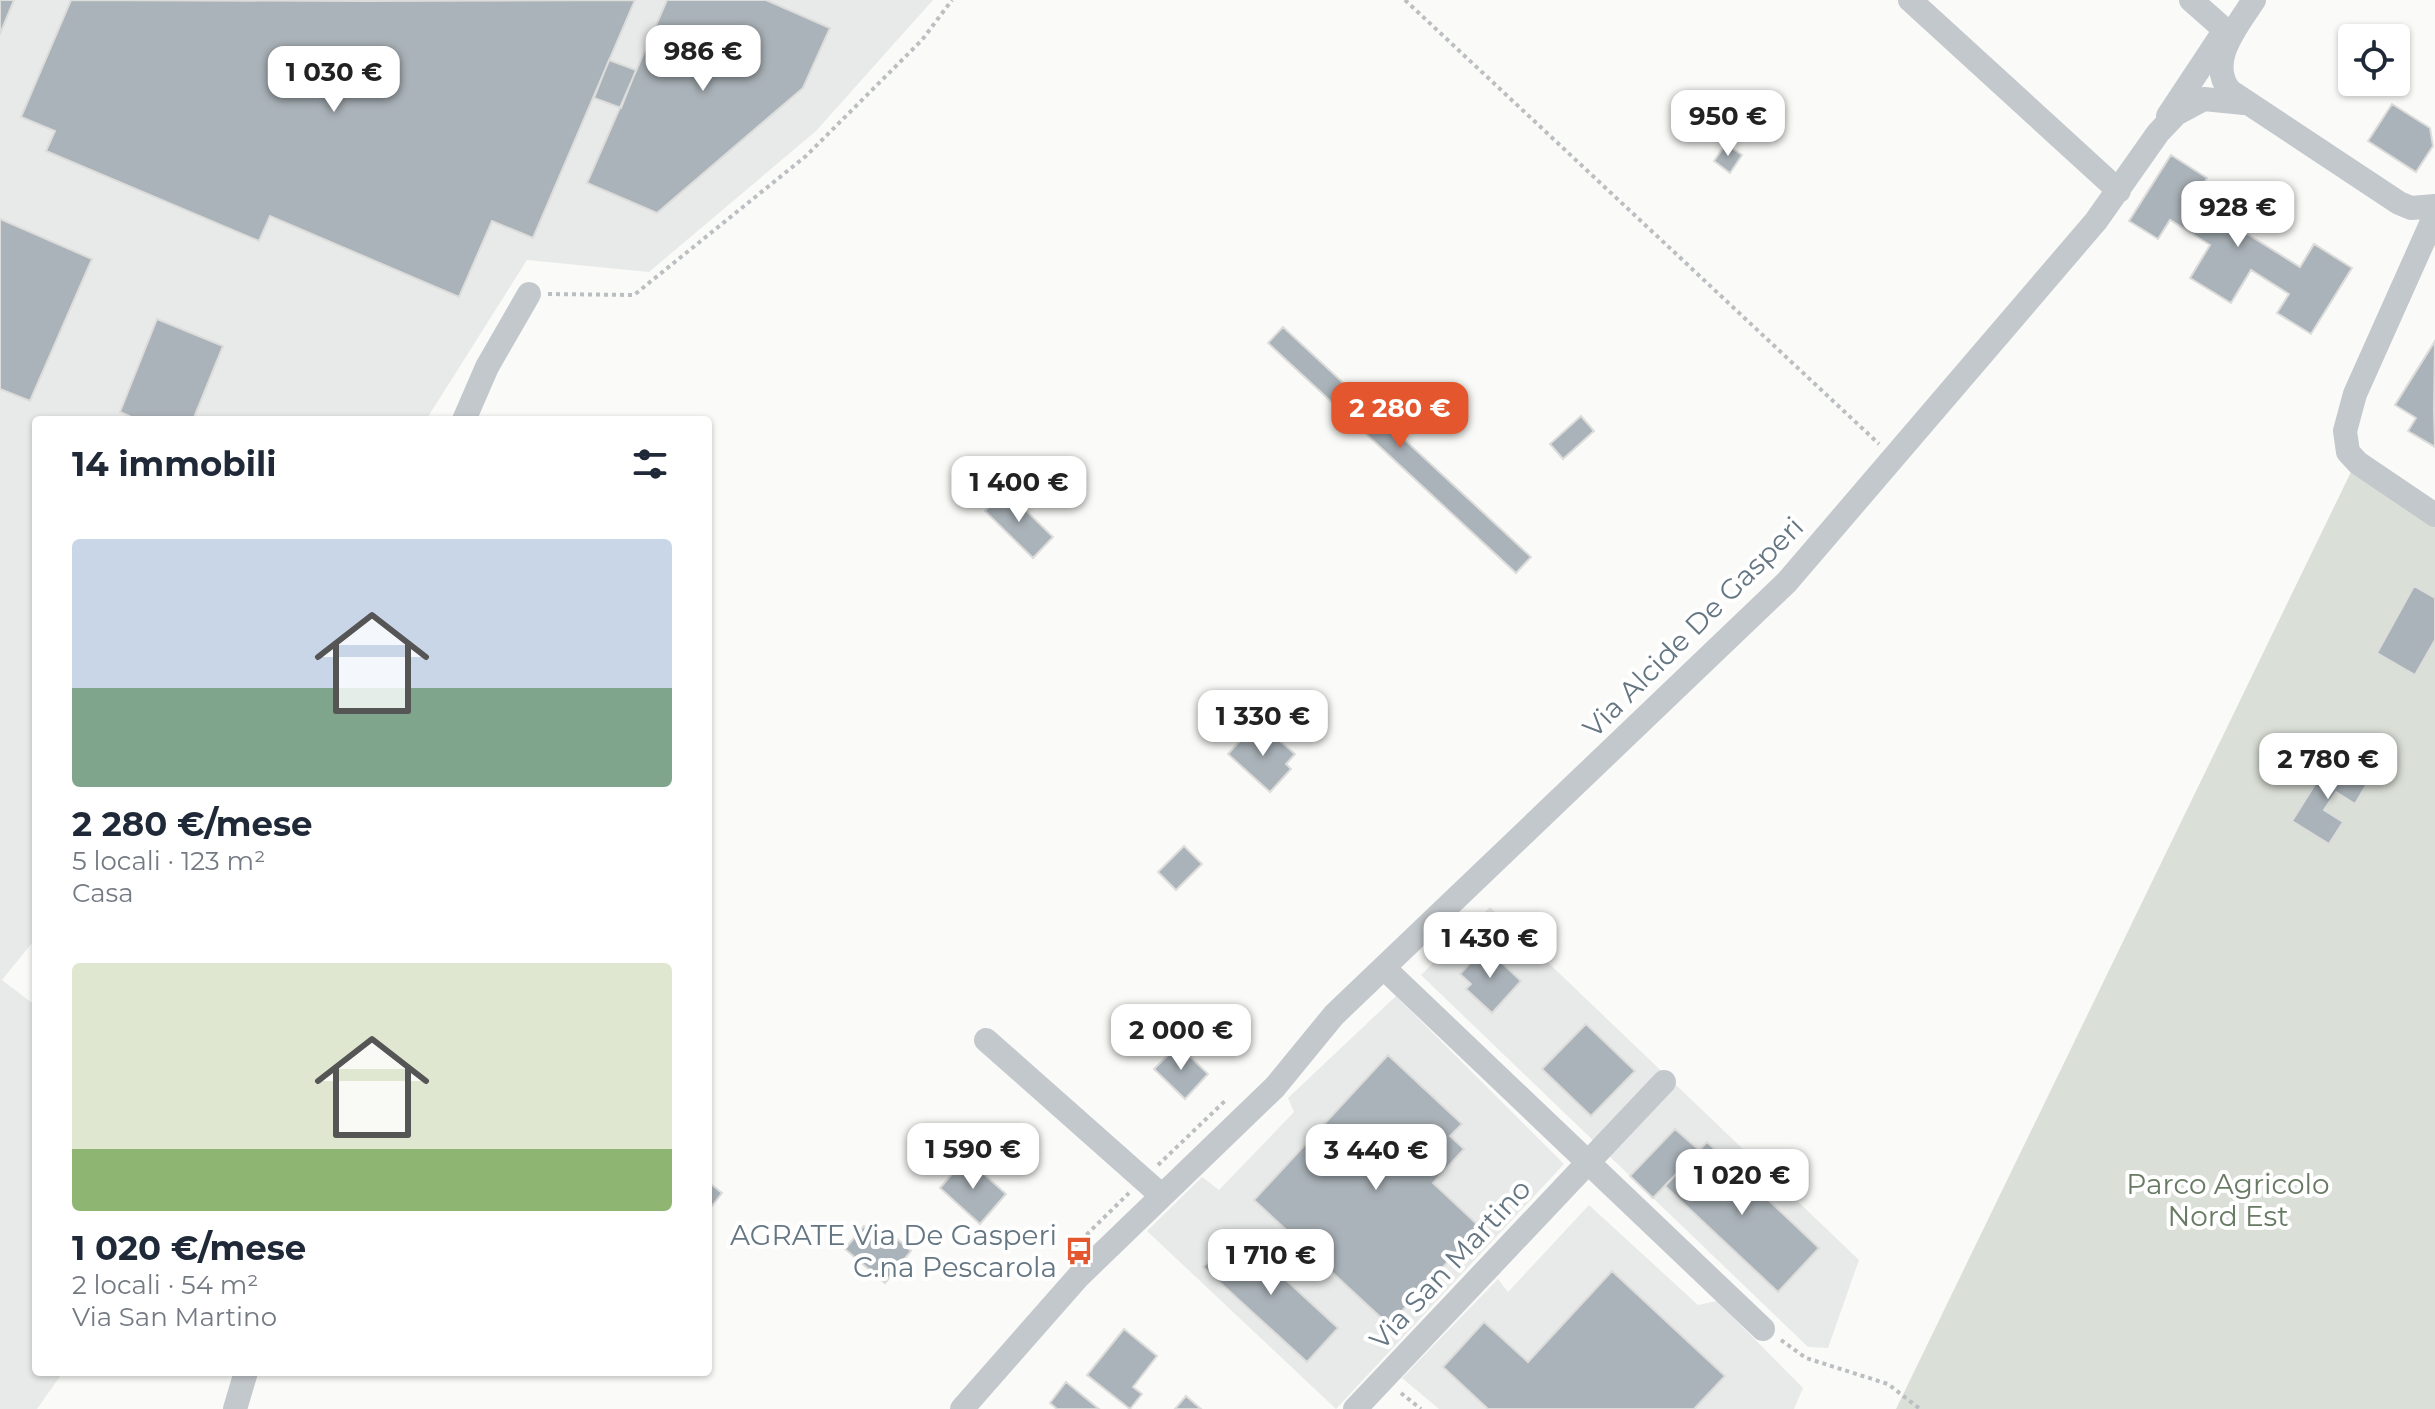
<!DOCTYPE html>
<html lang="it">
<head>
<meta charset="utf-8">
<style>
  body { margin:0; font-family:Montserrat,sans-serif; background:#f2f2f3; color:#1f2937; height:100vh; display:flex; flex-direction:column; font-size:30px; white-space:nowrap }
  * { box-sizing:border-box; margin:0 }
  p { font-size:26px; color:#747a83 }
  .icon { flex:none; width:44px; height:44px; fill:none; stroke:currentColor; stroke-width:2; stroke-linecap:round; stroke-linejoin:round }
  .map { position:relative; flex:1; overflow:hidden }
  .panel { position:absolute; left:32px; top:416px; width:680px; height:960px; display:flex; flex-direction:column; background:#fff; border-radius:8px; box-shadow:0 2px 6px #0004 }
  .panel>* { flex:none }
  .fabs { position:absolute; left:2338px; top:24px; display:grid; gap:16px }
  .fabs a { display:grid; place-items:center; width:72px; height:72px; border-radius:8px; background:#fff; box-shadow:0 2px 6px #0004; font-size:40px }
  .price { position:absolute; translate:-50% -68px; padding:0 18px; border-radius:16px; background:#fff; color:#222; font-size:26px; line-height:52px; filter:drop-shadow(0 2px 4px #0008) }
  .price::after { content:''; position:absolute; left:50%; top:48px; width:24px; height:18px; margin-left:-12px; background:inherit; clip-path:polygon(0 0,100% 0,50% 100%) }
  .price.active { background:#e4572e; color:#fff }
  ul { padding:0; list-style:none }
  li { display:grid; align-content:center; gap:16px; height:424px; padding:0 40px }
  li span { display:grid; place-items:center; height:248px; border-radius:8px; color:#555 }
  li>.icon { margin-inline-start:auto }
  span .icon { width:144px; height:144px; fill:#fffc; stroke-width:1 }
  li b { font-size:34px }
  h2 { display:flex; justify-content:space-between; align-items:center; height:96px; padding:0 40px; font-size:34px }
  .map>svg:first-child { display:block }
  .built { fill:#e8e9e9 }
  .green { fill:#dadfd7 }
  .building { fill:#aab3b9; stroke:#dcdcda; stroke-width:2 }
  .lines { fill:none; stroke-linecap:round; stroke-linejoin:round }
  .path { stroke:#bbbfc2; stroke-width:4; stroke-dasharray:4 4; stroke-linecap:butt }
  .minor { stroke:#c3c8cc; stroke-width:24 }
  .labels { text-anchor:middle; stroke-width:8; stroke-linejoin:round; paint-order:stroke }
  .street-label { font-size:28px; fill:#657683; stroke:#fff }
  .park-label { font-size:28px; fill:#687a64; stroke:#fff }
  .poi-label { font-size:28px; fill:#657683; stroke:#fff; text-anchor:end }
</style>
</head>
<body>
<div class="map">
<svg width="2435" height="1409" viewBox="0 0 2435 1409">
  <rect width="100%" height="100%" fill="#fafaf8"/>
  <path class="built" d="M0 0H933L816 131 649 272 527 260 426 420H36V938L2 980 36 1006V1372H63L37 1409H0Z
    M1490 907 1859 1260 1828 1348 1808 1347 1421 975Z
    M1396 996 1564 1164 1336 1409 1147 1231 1202 1177 1219 1190 1294 1112 1288 1098Z
    M1589 1205 1698 1305 1717 1301 1803 1388 1794 1409H1439L1402 1378 1498 1279 1508 1292Z"/>
  <path class="green" d="M2351 472 2435 525V1409H1896Z"/>
  <path class="building" d="M0 0H14L0 34Z
    M71 0 366 1 635 0 533 238 492 221 459 297 270 216 259 241 46 151 55 131 21 117Z
    M667 0H766L830 28 803 88 657 213 587 183Z
    M609 60 636 70 621 108 594 98Z
    M2392 104 2430 128 2433 146 2416 172 2368 141Z
    M1726 144 1742 155 1730 173 1714 161Z
    M2171 155 2207 178 2193 200 2300 267 2314 244 2352 268 2311 334 2277 313 2289 294 2251 270 2231 303 2190 278 2210 245 2170 220 2158 239 2129 221Z
    M0 219 92 259 30 401 0 389Z
    M157 319 223 346 193 420H138L120 412Z
    M1283 327 1531 557 1516 573 1268 343Z
    M2435 341 2434 410 2435 447 2408 431 2416 418 2395 405Z
    M1581 416 1594 431 1563 459 1550 444Z
    M1005 490 1053 537 1033 558 985 511Z
    M2414 586 2435 598V640L2415 675 2377 653Z
    M1266 729 1295 754 1286 764 1291 769 1270 792 1228 754 1249 731 1257 738Z
    M2331 759 2368 782 2355 804 2336 792 2324 810 2343 822 2329 844 2292 821Z
    M1184 846 1202 864 1176 890 1158 872Z
    M1485 947 1521 981 1492 1013 1466 989 1471 984 1460 974Z
    M1586 1024 1635 1071 1591 1116 1542 1069Z
    M1178 1045 1208 1074 1185 1099 1154 1069Z
    M1388 1055 1462 1124 1450 1136 1464 1149 1433 1183 1480 1227 1389 1325 1254 1200Z
    M1675 1129 1699 1150 1653 1198 1630 1176Z
    M1707 1142 1819 1248 1778 1292 1665 1186Z
    M966 1158 1006 1194 980 1224 940 1188Z
    M708 1182 722 1193 708 1211Z
    M864 1226 890 1247 897 1239 911 1251 885 1283 845 1249Z
    M1235 1233 1338 1328 1307 1362 1203 1267Z
    M1612 1271 1725 1376 1694 1409H1488L1443 1367 1484 1322 1528 1362Z
    M1124 1329 1157 1356 1133 1387 1142 1394 1130 1409 1087 1375Z
    M1066 1382 1099 1409H1057L1050 1403Z
    M1186 1396 1201 1409H1175Z"/>
  <g class="lines">
    <path class="path" d="M1405 0 1879 444
      M548 294 634 295 806 156 922 40 952 0
      M1158 1165 1227 1099
      M1075 1246 1129 1193
      M1781 1340 1806 1358 1888 1384 1920 1409
      M1401 1393 1421 1409"/>
    <path class="minor" d="M1910 0 2119 191
      M2191 0 2225 30
      M2254 0C2238 25 2206 62 2230 91L2399 203 2411 208 2435 206
      M2168 116 2225 30
      M2435 215 2355 394 2345 431 2348 452 2358 463 2435 515
      M464 420 487 367 529 294
      M1384 968 1763 1329
      M986 1040 1161 1195
      M235 1409 246 1372
      M962 1409 1078 1277 1275 1087 1334 1015 1787 582 2096 221 2158 133 2176 114 2204 99 2244 103
      M1355 1409 1664 1082"/>
  </g>
  <defs>
    <symbol id="bus-bare" viewBox="-9 -9 18 18"><path d="M-5-6H5V4H4V6H2V4H-2V6H-4V4H-5ZM-3.5-4V0h7V-4ZM-3.5 1.2v1.5H-2V1.2ZM2 1.2v1.5H3.5V1.2Z" fill="#e4572e" stroke="#fff" stroke-width="2.5" paint-order="stroke"/></symbol>
  </defs>
  <g fill-rule="evenodd">
    <use href="#bus-bare" x="1059" y="1231" width="40" height="40"/>
  </g>
  <g class="labels">
    <g class="street-label">
      <text transform="translate(1693 627) rotate(-45)" y="10">Via Alcide De Gasperi</text>
      <text transform="translate(1450 1264) rotate(-47)" y="10">Via San Martino</text>
    </g>
    <g class="park-label">
      <text x="2228" y="1194">Parco Agricolo<tspan x="2228" dy="32">Nord Est</tspan></text>
    </g>
    <g class="poi-label">
      <text x="1057" y="1245">AGRATE Via De Gasperi<tspan x="1057" dy="32">C.na Pescarola</tspan></text>
    </g>
  </g>
</svg>
<div class="fabs">
<a><svg class="icon" aria-label="locate" viewBox="0 0 24 24"><circle cx="12" cy="12" r="6"/><path d="M12 2v4M12 18v4M2 12h4M18 12h4"/></svg></a>
</div>
<b class="price" style="left:703px;top:93px">986 €</b>
<b class="price" style="left:334px;top:114px">1 030 €</b>
<b class="price" style="left:1728px;top:158px">950 €</b>
<b class="price" style="left:2238px;top:249px">928 €</b>
<b class="price active" style="left:1400px;top:450px">2 280 €</b>
<b class="price" style="left:1019px;top:524px">1 400 €</b>
<b class="price" style="left:1263px;top:758px">1 330 €</b>
<b class="price" style="left:2328px;top:801px">2 780 €</b>
<b class="price" style="left:1490px;top:980px">1 430 €</b>
<b class="price" style="left:1181px;top:1072px">2 000 €</b>
<b class="price" style="left:973px;top:1191px">1 590 €</b>
<b class="price" style="left:1376px;top:1192px">3 440 €</b>
<b class="price" style="left:1742px;top:1217px">1 020 €</b>
<b class="price" style="left:1271px;top:1297px">1 710 €</b>
<section class="panel">
<h2>14 immobili<svg class="icon" aria-label="filters" viewBox="0 0 24 24"><path d="M4 7h16M4 17h16"/><circle cx="9" cy="7" r="2"/><circle cx="15" cy="17" r="2"/></svg></h2>
<ul>
<li><span style="background:linear-gradient(#c9d6e8 60%,#7fa58c 0)"><svg class="icon" aria-label="home" viewBox="0 0 24 24"><path d="M3 11l9-7 9 7M6 9v11h12V9"/></svg></span><div><b>2 280 €/mese</b><p>5 locali · 123 m²</p><p>Casa</p></div></li>
<li><span style="background:linear-gradient(#dfe7d0 75%,#8fb573 0)"><svg class="icon" aria-label="home" viewBox="0 0 24 24"><path d="M3 11l9-7 9 7M6 9v11h12V9"/></svg></span><div><b>1 020 €/mese</b><p>2 locali · 54 m²</p><p>Via San Martino</p></div></li>
</ul>
</section>
</div>
</body>
</html>
